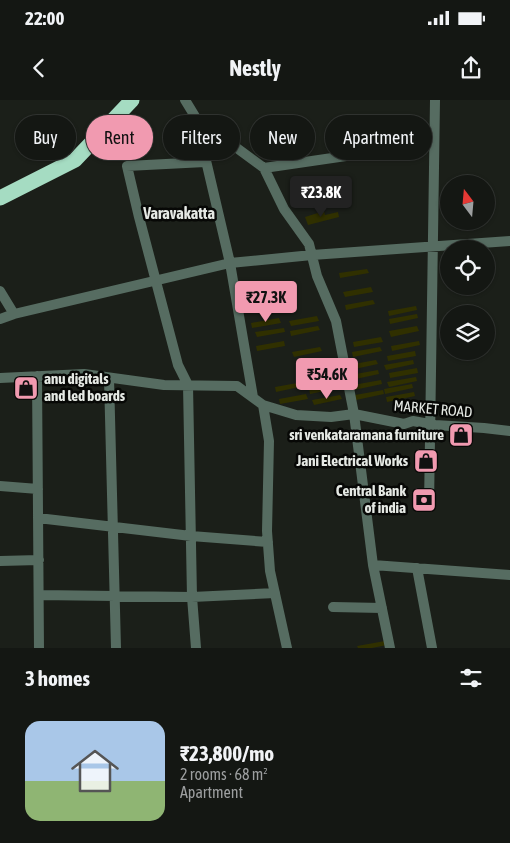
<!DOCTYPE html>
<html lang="en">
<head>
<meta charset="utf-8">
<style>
  body { margin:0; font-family:"Asap Condensed",sans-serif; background:#212421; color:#f1f3f6; height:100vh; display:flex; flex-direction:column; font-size:19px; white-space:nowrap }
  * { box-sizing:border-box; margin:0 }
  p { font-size:16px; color:#9d9fa0 }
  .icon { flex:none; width:28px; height:28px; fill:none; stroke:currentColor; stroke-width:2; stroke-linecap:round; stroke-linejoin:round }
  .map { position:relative; height:548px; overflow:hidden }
  .details { display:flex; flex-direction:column; background:#141713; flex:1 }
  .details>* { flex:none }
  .guide { position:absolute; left:15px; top:15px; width:480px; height:45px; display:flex; gap:10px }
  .needle { width:32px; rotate:344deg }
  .tools { position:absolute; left:440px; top:75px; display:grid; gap:10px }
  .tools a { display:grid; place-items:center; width:55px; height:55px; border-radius:50%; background:#141713; box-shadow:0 1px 4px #0004,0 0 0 1px #333633; font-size:25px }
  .price { position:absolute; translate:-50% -42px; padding:0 11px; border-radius:5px; background:#f19ab0; color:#111; font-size:16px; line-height:32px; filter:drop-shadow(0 1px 2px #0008) }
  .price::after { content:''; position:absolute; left:50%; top:30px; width:15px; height:11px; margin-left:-8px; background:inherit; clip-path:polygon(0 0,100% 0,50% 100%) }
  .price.on { background:#222; color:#fff }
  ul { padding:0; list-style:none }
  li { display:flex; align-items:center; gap:15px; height:125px; padding:0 25px }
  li+li { border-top:1px solid #333633 }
  li span { display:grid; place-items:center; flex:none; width:140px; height:100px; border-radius:15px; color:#555 }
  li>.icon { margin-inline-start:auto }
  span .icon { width:60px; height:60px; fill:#fffc; stroke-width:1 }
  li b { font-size:21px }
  h2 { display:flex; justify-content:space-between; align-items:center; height:60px; padding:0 25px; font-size:21px }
  .chip { padding:0 18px; border-radius:22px; background:#141713; box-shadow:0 1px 4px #0004,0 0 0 1px #333633; font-size:18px; line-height:45px }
  .chip.on { background:#f19ab0; color:#111 }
  .status { display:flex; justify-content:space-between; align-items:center; height:35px; padding:0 25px; background:#141713; direction:ltr }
  .status svg { height:14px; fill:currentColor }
  header { display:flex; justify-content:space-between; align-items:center; height:65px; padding:0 25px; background:#141713; font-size:22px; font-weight:700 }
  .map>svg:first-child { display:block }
  .building { fill:#303000 }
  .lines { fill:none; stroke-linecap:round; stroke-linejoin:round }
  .street { stroke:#566c61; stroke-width:10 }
  .highway { stroke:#a5dcc2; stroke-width:15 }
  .labels { text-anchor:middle; stroke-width:5; stroke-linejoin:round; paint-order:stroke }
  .poi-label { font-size:15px; font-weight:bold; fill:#e5e9e4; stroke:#070806; text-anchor:end }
  .street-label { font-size:15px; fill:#e5e9e4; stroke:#070806 }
  .neighbourhood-label { font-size:16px; font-weight:bold; fill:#e5e9e4; stroke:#070806 }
</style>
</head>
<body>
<div class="status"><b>22:00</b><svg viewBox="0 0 49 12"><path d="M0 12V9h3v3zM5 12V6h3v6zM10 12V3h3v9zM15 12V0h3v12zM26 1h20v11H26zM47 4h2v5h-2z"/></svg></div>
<header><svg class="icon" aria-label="back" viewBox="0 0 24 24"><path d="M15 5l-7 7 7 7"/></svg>Nestly<svg class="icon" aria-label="share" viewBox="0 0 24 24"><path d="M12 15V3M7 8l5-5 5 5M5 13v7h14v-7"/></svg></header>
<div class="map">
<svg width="510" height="548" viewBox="0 0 510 548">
  <rect width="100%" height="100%" fill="#1b1f19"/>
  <path class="building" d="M324 111 325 115 338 112 339 117 308 125 305 117Z
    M367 169 369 173 340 178 339 173Z
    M371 187 373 192 345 197 343 192Z
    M373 200 375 204 346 210 345 205Z
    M416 206 417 210 389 216 388 211Z
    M417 214 418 218 390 224 389 219Z
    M317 216 319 221 291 226 289 221Z
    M279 218 281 223 252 228 251 223Z
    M318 226 320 230 291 236 290 231Z
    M417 226 419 231 391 237 389 231Z
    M284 228 285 232 257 237 255 232Z
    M381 237 383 242 354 247 353 242Z
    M284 241 285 246 257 251 256 246Z
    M419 241 420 245 392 251 391 246Z
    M320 247 322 251 294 257 292 252Z
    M380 247 382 251 353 257 352 252Z
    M415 251 416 256 388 261 387 256Z
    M376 260 378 264 350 270 348 265Z
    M413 260 414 264 386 270 384 265Z
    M417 268 418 273 390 278 389 273Z
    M330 270 331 274 303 280 302 275Z
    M378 270 379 274 351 280 350 275Z
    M416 277 417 281 389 287 387 282Z
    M381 280 382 284 354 290 353 285Z
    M303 282 304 286 276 292 275 287Z
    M337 284 339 288 310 294 309 289Z
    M412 284 413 288 385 294 384 289Z
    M383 290 384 294 356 300 355 295Z
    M414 292 415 296 387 302 386 297Z
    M306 294 308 299 280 304 279 299Z
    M340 295 342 299 314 305 312 300Z
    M385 541 387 545 372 548H358L357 546Z"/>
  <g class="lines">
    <path class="street" d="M185 0 196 18 264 68 284 109 309 144 317 176 336 221 354 314 331 317 296 315 263 305
      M196 18 230 163 253 297
      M264 68 346 56
      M0 191 14 214
      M0 219 14 214 230 163 312 155 510 141
      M37 276 39 548
      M0 278 84 274 164 285 237 286 263 305 269 341 267 431 270 471 287 548
      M109 278 116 548
      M0 386 38 389
      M429 407 435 0
      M38 418 191 436 268 442
      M0 461 39 460
      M373 465 510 475
      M417 468 432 548
      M39 495 192 497 275 493
      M333 507 382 508
      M196 548 192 497 188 285 178 265 139 117 127 66 205 62
      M390 548 373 465 354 314 404 324 413 321 435 325 484 328 510 331"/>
    <path class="highway" d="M0 98 75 60 132 0"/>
  </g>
  <defs>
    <symbol id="shop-square" viewBox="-11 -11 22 22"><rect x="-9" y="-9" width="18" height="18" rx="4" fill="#f19ab0" stroke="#070806"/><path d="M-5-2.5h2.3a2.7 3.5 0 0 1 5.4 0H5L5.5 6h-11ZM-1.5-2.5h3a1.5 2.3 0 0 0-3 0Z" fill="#111"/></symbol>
    <symbol id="bank-square" viewBox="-11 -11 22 22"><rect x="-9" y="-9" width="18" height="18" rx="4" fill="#f19ab0" stroke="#070806"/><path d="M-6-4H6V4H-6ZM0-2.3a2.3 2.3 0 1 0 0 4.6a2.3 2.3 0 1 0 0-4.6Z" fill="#111"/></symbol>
  </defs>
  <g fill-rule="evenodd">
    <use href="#shop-square" x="12" y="274" width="28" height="28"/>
    <use href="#shop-square" x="447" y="321" width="28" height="28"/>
    <use href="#shop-square" x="412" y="347" width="28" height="28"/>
    <use href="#bank-square" x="410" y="386" width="28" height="28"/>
  </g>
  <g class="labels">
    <g class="poi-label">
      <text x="44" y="284" text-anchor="start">anu digitals<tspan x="44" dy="17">and led boards</tspan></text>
      <text x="444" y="340">sri venkataramana furniture</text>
      <text x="408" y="366">Jani Electrical Works</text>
      <text x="406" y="396">Central Bank<tspan x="406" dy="17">of india</tspan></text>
    </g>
    <g class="street-label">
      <text transform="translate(433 309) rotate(5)" y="5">MARKET ROAD</text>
    </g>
    <g class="neighbourhood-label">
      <text x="179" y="119">Varavakatta</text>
    </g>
  </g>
</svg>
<div class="tools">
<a><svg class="needle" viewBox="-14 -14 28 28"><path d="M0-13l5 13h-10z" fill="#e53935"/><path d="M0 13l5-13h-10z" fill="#9d9fa0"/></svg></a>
<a><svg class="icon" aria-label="locate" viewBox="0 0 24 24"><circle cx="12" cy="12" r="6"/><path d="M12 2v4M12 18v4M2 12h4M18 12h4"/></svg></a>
<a><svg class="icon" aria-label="layers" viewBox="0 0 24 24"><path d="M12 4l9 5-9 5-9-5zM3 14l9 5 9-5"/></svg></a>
</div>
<b class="price on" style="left:321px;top:118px">₹23.8K</b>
<b class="price" style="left:266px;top:223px">₹27.3K</b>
<b class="price" style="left:327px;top:300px">₹54.6K</b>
<div class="guide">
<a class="chip">Buy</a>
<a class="chip on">Rent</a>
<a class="chip">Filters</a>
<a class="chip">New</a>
<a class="chip">Apartment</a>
</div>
</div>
<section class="details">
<h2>3 homes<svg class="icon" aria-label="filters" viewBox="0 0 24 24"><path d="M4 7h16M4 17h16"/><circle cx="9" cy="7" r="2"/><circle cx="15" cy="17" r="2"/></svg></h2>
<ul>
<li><span style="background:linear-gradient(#a9c7e8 60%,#8fb573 0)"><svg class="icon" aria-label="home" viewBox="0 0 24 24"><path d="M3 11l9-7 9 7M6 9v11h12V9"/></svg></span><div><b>₹23,800/mo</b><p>2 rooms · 68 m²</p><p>Apartment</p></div></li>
</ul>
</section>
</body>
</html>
